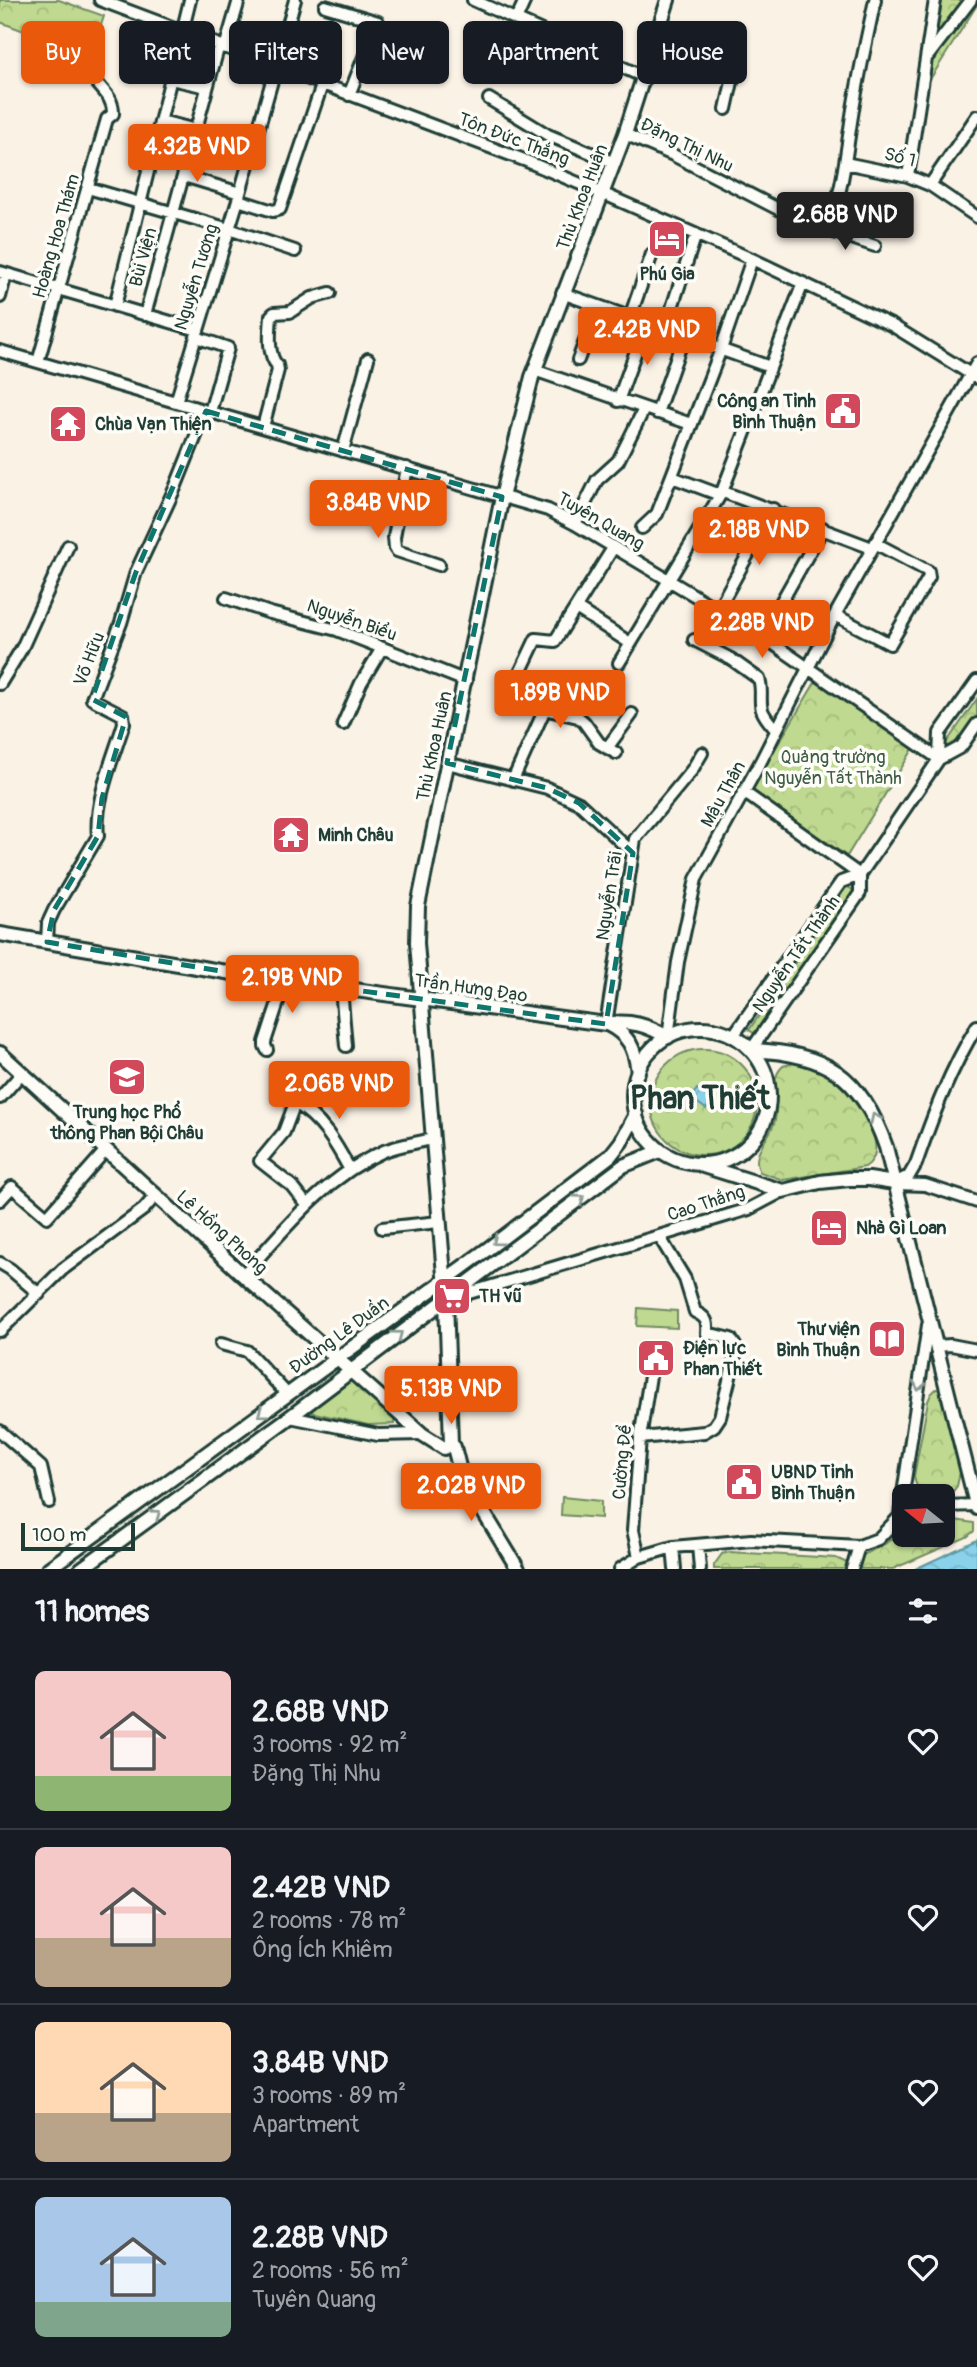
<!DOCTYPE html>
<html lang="en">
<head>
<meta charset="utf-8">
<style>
  body { margin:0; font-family:Pangolin,sans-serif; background:#20242c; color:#f1f3f6; height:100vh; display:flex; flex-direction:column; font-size:26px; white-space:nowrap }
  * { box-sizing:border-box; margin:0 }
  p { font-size:23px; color:#9ea1a6 }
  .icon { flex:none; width:38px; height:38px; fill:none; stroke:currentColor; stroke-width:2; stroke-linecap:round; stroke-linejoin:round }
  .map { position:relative; height:1569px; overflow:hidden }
  .details { display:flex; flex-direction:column; background:#171b24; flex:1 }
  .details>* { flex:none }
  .top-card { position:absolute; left:21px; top:21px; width:936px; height:63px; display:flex; gap:14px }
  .needle { width:46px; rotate:288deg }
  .tools { position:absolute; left:892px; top:1484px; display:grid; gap:14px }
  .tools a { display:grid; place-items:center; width:63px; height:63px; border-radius:10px; background:#171b24; box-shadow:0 2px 5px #0004; font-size:35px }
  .scale { position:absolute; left:21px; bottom:18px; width:114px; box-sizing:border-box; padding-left:7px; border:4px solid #1f3d34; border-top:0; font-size:19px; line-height:24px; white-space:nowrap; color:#1f3d34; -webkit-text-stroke:5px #fdfcf7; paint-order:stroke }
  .price { position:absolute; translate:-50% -60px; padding:0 16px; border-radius:7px; background:#ea580c; color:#fff; font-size:23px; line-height:46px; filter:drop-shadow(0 2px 4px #0008) }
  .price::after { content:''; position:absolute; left:50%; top:42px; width:21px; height:16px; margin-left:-10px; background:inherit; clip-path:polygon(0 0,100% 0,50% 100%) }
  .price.current { background:#222; color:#fff }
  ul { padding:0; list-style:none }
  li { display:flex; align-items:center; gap:21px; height:175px; padding:0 35px }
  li+li { border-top:2px solid #363941 }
  li span { display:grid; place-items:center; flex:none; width:196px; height:140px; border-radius:10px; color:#555 }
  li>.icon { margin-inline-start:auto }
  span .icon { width:84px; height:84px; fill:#fffc; stroke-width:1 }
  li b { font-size:30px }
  h2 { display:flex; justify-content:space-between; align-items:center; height:84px; padding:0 35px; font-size:30px }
  .chip { padding:0 24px; border-radius:10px; background:#171b24; box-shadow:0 2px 5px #0004; font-size:24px; line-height:63px }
  .chip.current { background:#ea580c; color:#fff }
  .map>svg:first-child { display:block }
  .park { fill:url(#park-crowns); stroke:#6f8b62; stroke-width:2 }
  .pitch { fill:#bfd990; stroke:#6f8b62; stroke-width:2 }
  .water { fill:url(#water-waves); stroke:#5f96a1; stroke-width:2 }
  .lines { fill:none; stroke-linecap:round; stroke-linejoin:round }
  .minor-casing { stroke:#1f3d34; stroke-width:16 }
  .major-casing { stroke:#1f3d34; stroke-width:18 }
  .minor { stroke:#fdfcf7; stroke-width:10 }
  .major { stroke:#fdfcf7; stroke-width:12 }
  .oneway { stroke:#8e9c96 }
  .marked { fill:none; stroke:#0f766e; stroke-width:5; stroke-dasharray:14 9; stroke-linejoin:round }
  .labels { text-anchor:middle; stroke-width:7; stroke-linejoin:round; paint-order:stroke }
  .street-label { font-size:18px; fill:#1f3d34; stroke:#fdfcf7 }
  .poi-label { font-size:18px; font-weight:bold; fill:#1f3d34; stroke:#fdfcf7; text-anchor:start }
  .park-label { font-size:18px; fill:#3f5c46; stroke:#fdfcf7 }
  .town-label { font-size:32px; font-weight:bold; fill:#1f3d34; stroke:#fdfcf7 }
</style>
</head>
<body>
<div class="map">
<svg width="977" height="1569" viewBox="0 0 977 1569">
  <defs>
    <pattern id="park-crowns" width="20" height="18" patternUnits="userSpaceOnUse" patternTransform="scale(1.75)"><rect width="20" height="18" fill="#bfd990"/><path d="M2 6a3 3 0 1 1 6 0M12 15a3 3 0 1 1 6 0" fill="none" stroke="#a4bb7d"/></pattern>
    <pattern id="water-waves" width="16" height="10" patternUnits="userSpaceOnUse" patternTransform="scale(1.75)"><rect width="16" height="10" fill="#89d2ea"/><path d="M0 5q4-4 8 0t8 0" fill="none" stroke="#76b5c9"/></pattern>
  </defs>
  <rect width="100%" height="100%" fill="#fbf2e6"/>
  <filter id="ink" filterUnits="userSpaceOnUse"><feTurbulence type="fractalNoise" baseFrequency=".0143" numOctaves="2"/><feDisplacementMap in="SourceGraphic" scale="14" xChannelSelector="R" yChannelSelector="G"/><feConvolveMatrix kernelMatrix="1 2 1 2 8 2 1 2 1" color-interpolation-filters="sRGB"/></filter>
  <g filter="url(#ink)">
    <path class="park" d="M0 0H59L104 16 91 56 0 22Z
      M942 0H977V5L929 81Z
      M819 676 918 741 847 856 750 791Z
      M977 699V718L953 753 944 746Z
      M847 886 858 894 758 1036 749 1030Z
      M651 1102a53 53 0 1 1 106 0a53 53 0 1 1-106 0Z
      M794 1063C806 1066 819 1070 830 1077 850 1090 896 1148 865 1167L783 1180 760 1172C749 1154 771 1138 775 1120 780 1101 767 1081 783 1066Z
      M348 1380 362 1388 395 1417 394 1424 368 1425 310 1412 330 1393Z
      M936 1389 941 1390 944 1398 960 1472 957 1486 947 1499 943 1498V1496C925 1496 917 1495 914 1476L928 1401 931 1394Z
      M943 1518 974 1523V1531L967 1537 893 1569H858L861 1556 885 1544 905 1528V1535H943Z
      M730 1552 836 1558 847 1563 848 1569H714V1565L722 1554Z"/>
    <path class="pitch" d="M638 1308 677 1311V1328L637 1326Z
      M562 1497 601 1501V1518L561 1515Z"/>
    <path class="water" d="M697 1089 713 1100 706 1109 691 1098Z
      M977 1540V1569H915Z"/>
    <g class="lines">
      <defs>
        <path id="minor" d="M100 0 524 160 604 194 752 259 893 326 977 378
          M473 0 644 77
          M325 6 378 22 349 95
          M516 20 525 0
          M656 43 735 68 726 109
          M225 48 239 0
          M928 56 971 0
          M171 79 207 87
          M489 99 548 135 615 163
          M161 121 196 130
          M625 134 673 155 784 212 825 229C842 200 845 161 850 129 856 85 866 43 875 0
          M845 163 908 176 930 185 977 217
          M184 176 240 193
          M908 176 935 0
          M930 185 977 116
          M88 188 229 229 295 251
          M238 200 273 211 280 209 322 85
          M825 229 875 246
          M0 272 198 330
          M562 293 770 367
          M0 297 6 274
          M115 306 190 0
          M145 315 219 45
          M630 317 652 254
          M665 329 696 234
          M196 337 228 348 210 412
          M0 351 548 510 575 524 762 636 939 759
          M578 360 598 306
          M38 362 107 119 113 114C114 89 86 85 90 60
          M534 370 691 424
          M618 401 646 323
          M176 402 238 200 295 0
          M657 413 684 336
          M263 427 278 370 277 365C267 354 270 331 271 316L274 313 290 312 312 298 330 293
          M343 451 368 359
          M407 468 394 537 395 548 397 551 439 565
          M672 477 715 493H726L872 548
          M575 524 597 480 618 461 644 409
          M642 528 657 514 721 349 752 259
          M613 548 555 641 536 639 510 694 531 706 578 717 584 722 599 743 616 753
          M226 598 270 613 337 630 466 681
          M576 608 630 643
          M717 611 773 509
          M835 615 890 644 929 577 928 571 875 543
          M762 636 823 528
          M694 640 731 659 759 679C763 690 759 700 762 710 765 718 771 724 776 730
          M619 663 722 492 803 283
          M0 684 22 648 68 546
          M343 724 361 683 382 648
          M607 748 632 714
          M939 759 940 733 977 681
          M447 763 547 788 579 803 633 853
          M513 780 544 711
          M745 793 860 875
          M47 942 48 923 54 910 98 836C94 801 114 756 124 723L123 715 92 699 121 623 136 572 175 488 206 411
          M341 988 346 1046
          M606 1024 635 839 692 770 702 753
          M733 1036 841 882 860 875
          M668 1037 678 962 696 879 761 761 835 615 977 363
          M267 1050 265 1046V1042L285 981
          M751 1050 860 893V875L939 759 961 747 977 724
          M0 1098 22 1073
          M894 1183 909 1176 916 1164C933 1115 950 1070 977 1026
          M897 1184 925 1185 977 1202
          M0 1200 12 1187 47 1217 106 1150
          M306 1204 292 1186 260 1161 284 1132 295 1103C322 1119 336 1144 350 1170
          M382 1228 439 1222
          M0 1263 10 1269 39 1294
          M243 1275C285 1229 325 1177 384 1151 399 1145 416 1143 432 1139
          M449 1299 749 1209 783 1191
          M0 1331 63 1269 144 1209 156 1195
          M221 1344 247 1351 287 1394
          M936 1346 951 1345 977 1350
          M290 1417 378 1435 422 1434
          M0 1431 41 1467 49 1502
          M640 1438 704 1432 714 1426 720 1417 737 1349 731 1339 707 1333C708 1321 706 1317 695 1312L685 1279 659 1236
          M943 1506 977 1505
          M900 1514 928 1325
          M698 1545 700 1569
          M673 1547 675 1569
          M639 1557 633 1530 640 1438 651 1370
          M620 1569 639 1557 673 1547 751 1540 859 1546 878 1539 905 1511
          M852 1569 859 1546"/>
        <path id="major" d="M0 934 244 975 606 1024C630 1019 648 1026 668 1037
          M607 1024C629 1035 635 1048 638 1072
          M633 1096a68 68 0 1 1 136 0a68 68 0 1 1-136 0Z
          M751 1050C826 1053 861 1075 886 1147L977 1508
          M0 1053 243 1275 422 1434 444 1448
          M703 1166 783 1191 820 1182 849 1179H869L894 1183
          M451 1443 446 1300 417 943 418 906 502 497 532 377 625 134 668 0
          M454 1447 461 1475 518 1569
          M48 1569 489 1248 610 1156 621 1142 636 1114
          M81 1569 290 1417 623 1166 660 1151"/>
      </defs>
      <use href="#minor" class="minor-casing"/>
      <use href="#major" class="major-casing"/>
      <use href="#minor" class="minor"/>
      <use href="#major" class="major"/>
    </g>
    <defs><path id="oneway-chevron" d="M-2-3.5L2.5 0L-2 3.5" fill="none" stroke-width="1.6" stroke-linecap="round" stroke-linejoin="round" transform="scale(1.75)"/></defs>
    <g class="oneway">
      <use href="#oneway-chevron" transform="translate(875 1118) rotate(-115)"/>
      <use href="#oneway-chevron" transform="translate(580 1199) rotate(-37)"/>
      <use href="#oneway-chevron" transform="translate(497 1241) rotate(143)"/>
      <use href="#oneway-chevron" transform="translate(398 1335) rotate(-37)"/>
      <use href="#oneway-chevron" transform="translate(919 1386) rotate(100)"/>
      <use href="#oneway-chevron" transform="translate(262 1413) rotate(144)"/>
      <use href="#oneway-chevron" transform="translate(156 1514) rotate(-36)"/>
    </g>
  </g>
  <path class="marked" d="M206 411 502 497 447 763 547 788 579 803 633 853 606 1024 244 975 47 942 54 910 98 836 102 798 126 717 92 699 136 572Z"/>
  <defs>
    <symbol id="hotel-square" viewBox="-11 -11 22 22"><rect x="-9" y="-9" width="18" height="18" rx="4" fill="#d1495b" stroke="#fdfcf7"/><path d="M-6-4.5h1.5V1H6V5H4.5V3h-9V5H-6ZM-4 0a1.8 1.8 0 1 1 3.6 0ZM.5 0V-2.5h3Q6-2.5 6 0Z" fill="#fff"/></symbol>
    <symbol id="civic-square" viewBox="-11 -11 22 22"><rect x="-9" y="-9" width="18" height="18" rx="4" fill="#d1495b" stroke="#fdfcf7"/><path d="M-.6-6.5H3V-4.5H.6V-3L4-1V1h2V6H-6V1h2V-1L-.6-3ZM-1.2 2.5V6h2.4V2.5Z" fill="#fff"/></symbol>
    <symbol id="temple-square" viewBox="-11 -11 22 22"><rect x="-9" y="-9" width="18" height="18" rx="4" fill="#d1495b" stroke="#fdfcf7"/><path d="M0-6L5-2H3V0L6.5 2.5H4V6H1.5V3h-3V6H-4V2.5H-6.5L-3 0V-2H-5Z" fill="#fff"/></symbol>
    <symbol id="school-square" viewBox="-11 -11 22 22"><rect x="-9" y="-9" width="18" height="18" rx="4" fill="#d1495b" stroke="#fdfcf7"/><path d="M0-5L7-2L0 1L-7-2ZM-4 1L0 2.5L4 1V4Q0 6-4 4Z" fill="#fff"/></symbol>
    <symbol id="supermarket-square" viewBox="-11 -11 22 22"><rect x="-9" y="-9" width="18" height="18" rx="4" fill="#d1495b" stroke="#fdfcf7"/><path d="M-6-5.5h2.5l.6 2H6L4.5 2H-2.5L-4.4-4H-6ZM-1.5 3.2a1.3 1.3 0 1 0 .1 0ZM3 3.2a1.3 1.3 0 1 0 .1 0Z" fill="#fff"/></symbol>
    <symbol id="library-square" viewBox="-11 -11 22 22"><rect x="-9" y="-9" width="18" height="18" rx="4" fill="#d1495b" stroke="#fdfcf7"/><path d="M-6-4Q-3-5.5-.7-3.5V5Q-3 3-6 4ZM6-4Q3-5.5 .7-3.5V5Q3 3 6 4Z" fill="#fff"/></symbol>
  </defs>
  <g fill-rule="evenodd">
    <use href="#hotel-square" x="645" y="217" width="44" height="44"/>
    <use href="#civic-square" x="821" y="389" width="44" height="44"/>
    <use href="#temple-square" x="46" y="402" width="44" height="44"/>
    <use href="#temple-square" x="269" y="813" width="44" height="44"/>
    <use href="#school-square" x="105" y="1055" width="44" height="44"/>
    <use href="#hotel-square" x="807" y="1206" width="44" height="44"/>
    <use href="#supermarket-square" x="430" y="1274" width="44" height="44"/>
    <use href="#library-square" x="865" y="1317" width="44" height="44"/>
    <use href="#civic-square" x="634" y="1336" width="44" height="44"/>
    <use href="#civic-square" x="722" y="1460" width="44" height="44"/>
  </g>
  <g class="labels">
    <g class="street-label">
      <text transform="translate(514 139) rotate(21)" y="6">Tôn Đức Thắng</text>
      <text transform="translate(687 145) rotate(26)" y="6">Đặng Thị Nhu</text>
      <text transform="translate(900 157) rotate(14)" y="6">Số 1</text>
      <text transform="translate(582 197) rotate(-69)" y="6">Thủ Khoa Huân</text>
      <text transform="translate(56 236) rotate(-74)" y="6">Hoàng Hoa Thám</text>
      <text transform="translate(143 257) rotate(-75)" y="6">Bùi Viện</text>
      <text transform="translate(196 277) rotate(-73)" y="6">Nguyễn Tương</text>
      <text transform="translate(601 521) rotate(30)" y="6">Tuyên Quang</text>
      <text transform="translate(352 620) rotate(19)" y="6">Nguyễn Biểu</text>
      <text transform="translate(89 659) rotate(-69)" y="6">Võ Hữu</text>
      <text transform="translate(434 746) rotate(-78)" y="6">Thủ Khoa Huân</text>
      <text transform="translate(723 794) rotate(-61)" y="6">Mậu Thân</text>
      <text transform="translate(609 896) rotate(-81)" y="6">Nguyễn Trãi</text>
      <text transform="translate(796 954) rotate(-55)" y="6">Nguyễn Tất Thành</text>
      <text transform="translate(471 988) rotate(8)" y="6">Trần Hưng Đạo</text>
      <text transform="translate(706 1203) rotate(-18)" y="6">Cao Thắng</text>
      <text transform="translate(222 1232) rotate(42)" y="6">Lê Hồng Phong</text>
      <text transform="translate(339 1335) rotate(-36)" y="6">Đường Lê Duẩn</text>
      <text transform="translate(622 1462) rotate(-85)" y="6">Cường Để</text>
    </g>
    <g class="poi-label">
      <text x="667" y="280" text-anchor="middle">Phú Gia</text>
      <text x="816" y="407" text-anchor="end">Công an Tỉnh<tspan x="816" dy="21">Bình Thuận</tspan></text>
      <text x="95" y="430">Chùa Vạn Thiện</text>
      <text x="318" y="841">Minh Châu</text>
      <text x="127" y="1118" text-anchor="middle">Trung học Phổ<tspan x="127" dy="21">thông Phan Bội Châu</tspan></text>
      <text x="856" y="1234">Nhà Gì Loan</text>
      <text x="479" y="1302">TH vũ</text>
      <text x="860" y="1335" text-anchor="end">Thư viện<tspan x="860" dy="21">Bình Thuận</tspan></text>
      <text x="683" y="1354">Điện lực<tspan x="683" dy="21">Phan Thiết</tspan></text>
      <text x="771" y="1478">UBND Tỉnh<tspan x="771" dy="21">Bình Thuận</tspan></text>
    </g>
    <g class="park-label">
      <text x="833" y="763">Quảng trường<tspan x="833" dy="21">Nguyễn Tất Thành</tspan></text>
    </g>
    <g class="town-label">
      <text x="700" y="1109">Phan Thiết</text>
    </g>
  </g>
</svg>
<div class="tools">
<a><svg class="needle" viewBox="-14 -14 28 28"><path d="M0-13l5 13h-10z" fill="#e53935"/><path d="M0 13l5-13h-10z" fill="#9ea1a6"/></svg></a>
</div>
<div class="scale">100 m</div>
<b class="price" style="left:197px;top:184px">4.32B VND</b>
<b class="price current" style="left:845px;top:252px">2.68B VND</b>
<b class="price" style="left:647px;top:367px">2.42B VND</b>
<b class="price" style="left:378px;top:540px">3.84B VND</b>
<b class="price" style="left:759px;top:567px">2.18B VND</b>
<b class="price" style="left:762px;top:660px">2.28B VND</b>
<b class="price" style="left:560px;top:730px">1.89B VND</b>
<b class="price" style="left:292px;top:1015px">2.19B VND</b>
<b class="price" style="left:339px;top:1121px">2.06B VND</b>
<b class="price" style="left:451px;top:1426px">5.13B VND</b>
<b class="price" style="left:471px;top:1523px">2.02B VND</b>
<div class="top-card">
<a class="chip current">Buy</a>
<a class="chip">Rent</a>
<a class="chip">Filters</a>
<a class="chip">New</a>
<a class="chip">Apartment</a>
<a class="chip">House</a>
</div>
</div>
<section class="details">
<h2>11 homes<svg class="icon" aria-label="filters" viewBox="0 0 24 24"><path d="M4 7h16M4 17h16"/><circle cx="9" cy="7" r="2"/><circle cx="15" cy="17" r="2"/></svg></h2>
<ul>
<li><span style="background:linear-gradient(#f6c9c9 75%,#8fb573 0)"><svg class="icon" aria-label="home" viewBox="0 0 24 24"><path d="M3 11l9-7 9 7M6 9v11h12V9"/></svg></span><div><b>2.68B VND</b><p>3 rooms · 92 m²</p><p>Đặng Thị Nhu</p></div><svg class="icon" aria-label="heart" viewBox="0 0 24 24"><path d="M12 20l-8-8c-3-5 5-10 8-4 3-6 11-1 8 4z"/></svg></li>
<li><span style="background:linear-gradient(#f6c9c9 65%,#b9a48a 0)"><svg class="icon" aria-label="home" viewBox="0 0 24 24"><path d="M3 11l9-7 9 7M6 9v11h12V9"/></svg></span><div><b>2.42B VND</b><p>2 rooms · 78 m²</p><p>Ông Ích Khiêm</p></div><svg class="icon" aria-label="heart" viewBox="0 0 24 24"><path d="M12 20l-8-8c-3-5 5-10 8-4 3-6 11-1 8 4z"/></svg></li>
<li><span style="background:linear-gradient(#ffd9b3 65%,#b9a48a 0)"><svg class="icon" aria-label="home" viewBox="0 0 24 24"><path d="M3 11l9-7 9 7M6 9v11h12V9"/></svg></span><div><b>3.84B VND</b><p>3 rooms · 89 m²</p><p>Apartment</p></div><svg class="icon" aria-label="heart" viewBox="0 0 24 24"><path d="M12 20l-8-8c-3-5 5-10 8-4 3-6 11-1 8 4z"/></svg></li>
<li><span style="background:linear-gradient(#a9c7e8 75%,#7fa58c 0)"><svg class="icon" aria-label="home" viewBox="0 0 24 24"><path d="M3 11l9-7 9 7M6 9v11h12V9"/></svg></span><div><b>2.28B VND</b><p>2 rooms · 56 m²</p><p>Tuyên Quang</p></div><svg class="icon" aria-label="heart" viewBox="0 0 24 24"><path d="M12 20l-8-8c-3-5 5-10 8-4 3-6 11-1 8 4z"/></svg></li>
</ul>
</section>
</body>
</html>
